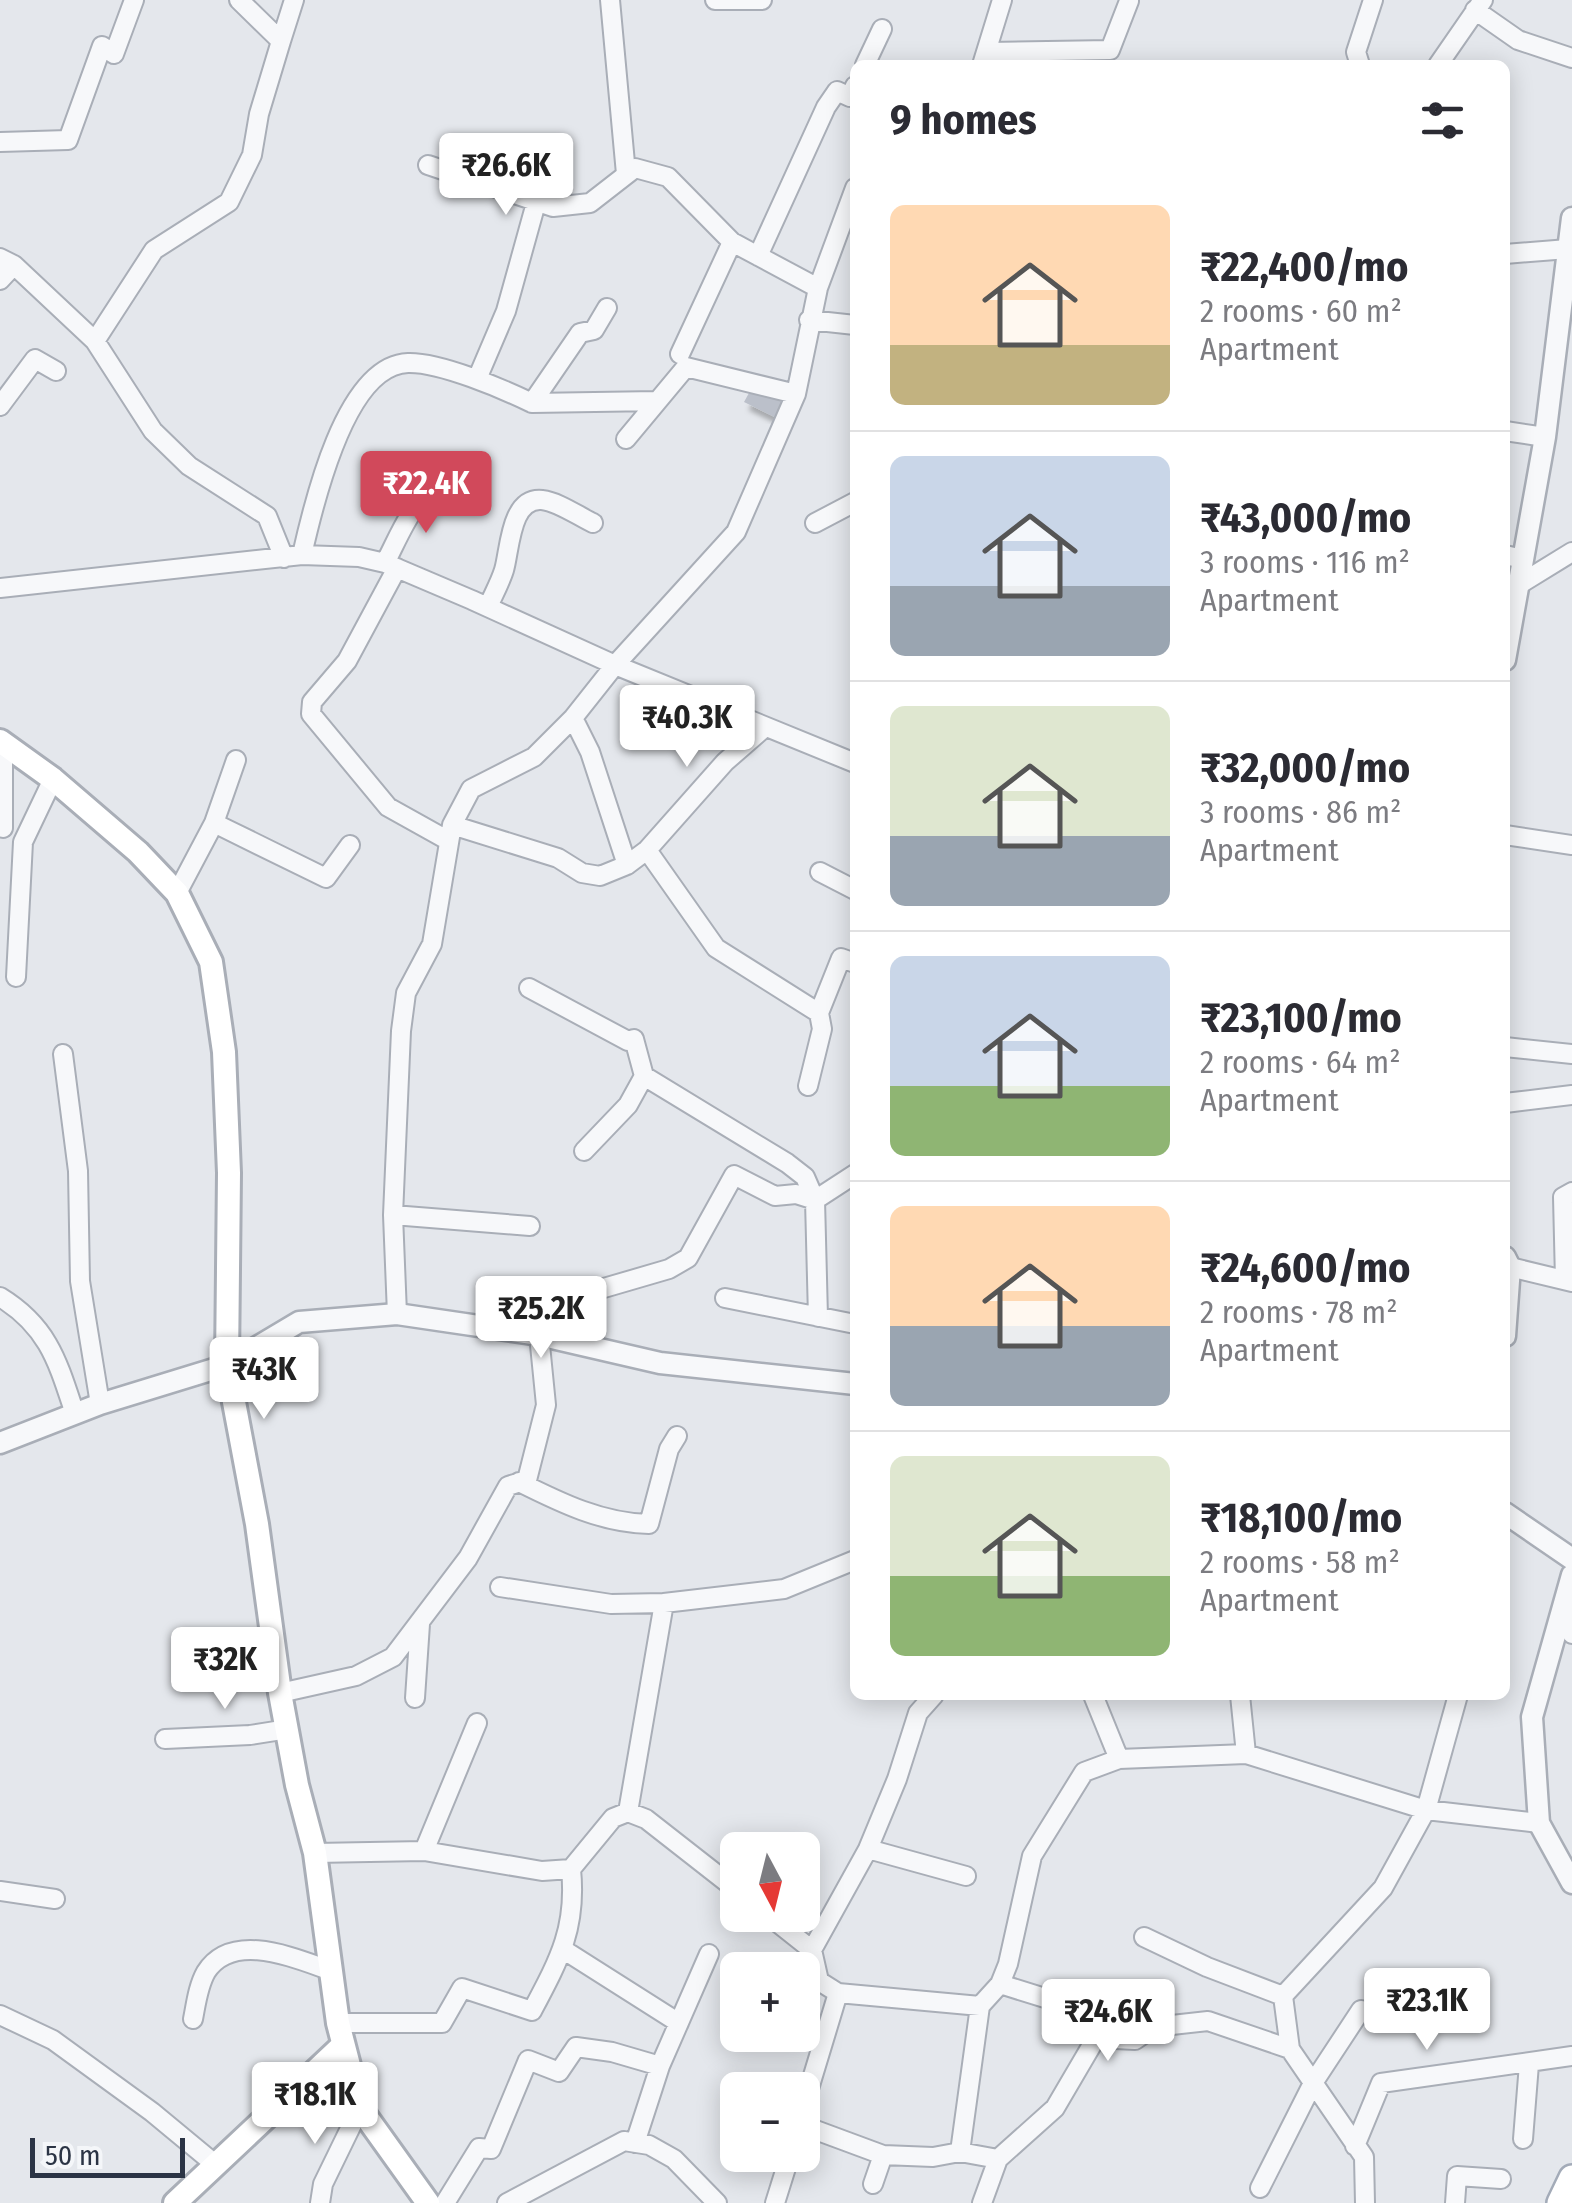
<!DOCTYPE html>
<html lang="en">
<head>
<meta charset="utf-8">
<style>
  body { margin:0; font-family:"Fira Sans Condensed",sans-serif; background:#f2f2f3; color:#2b2b33; height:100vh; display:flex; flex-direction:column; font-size:38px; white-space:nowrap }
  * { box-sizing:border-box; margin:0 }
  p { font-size:32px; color:#7c7c81 }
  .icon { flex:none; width:55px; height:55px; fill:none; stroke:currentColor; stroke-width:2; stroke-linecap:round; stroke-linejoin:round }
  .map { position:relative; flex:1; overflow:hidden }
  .details { position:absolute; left:850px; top:60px; width:660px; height:1640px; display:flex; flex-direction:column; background:#fff; border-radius:15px; box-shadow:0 5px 25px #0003 }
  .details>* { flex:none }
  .needle { width:65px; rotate:173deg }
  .controls { position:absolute; left:720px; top:1832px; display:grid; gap:20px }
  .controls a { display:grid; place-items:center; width:100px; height:100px; border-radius:15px; background:#fff; box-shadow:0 5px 25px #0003; font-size:50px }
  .scale { position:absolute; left:30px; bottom:25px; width:155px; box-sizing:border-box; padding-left:10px; border:5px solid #2b3445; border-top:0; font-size:28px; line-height:35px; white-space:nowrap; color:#2b3445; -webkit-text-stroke:8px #f4f6f9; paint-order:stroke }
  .price { position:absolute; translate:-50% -85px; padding:0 22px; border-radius:10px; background:#fff; color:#222; font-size:32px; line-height:65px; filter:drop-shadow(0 2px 5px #0008) }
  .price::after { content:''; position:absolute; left:50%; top:60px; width:30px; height:22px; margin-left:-15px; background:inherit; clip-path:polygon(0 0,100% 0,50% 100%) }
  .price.on { background:#d1495b; color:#fff }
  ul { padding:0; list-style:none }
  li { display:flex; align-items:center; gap:30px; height:250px; padding:0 40px }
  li+li { border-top:2px solid #e1e1e2 }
  li span { display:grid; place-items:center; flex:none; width:280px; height:200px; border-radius:15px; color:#555 }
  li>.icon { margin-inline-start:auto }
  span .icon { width:120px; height:120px; fill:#fffc; stroke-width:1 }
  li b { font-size:42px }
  h2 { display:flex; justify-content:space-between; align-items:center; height:120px; padding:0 40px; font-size:42px }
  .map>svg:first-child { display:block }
  .building { fill:#bbc0ca; filter:url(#shadow) }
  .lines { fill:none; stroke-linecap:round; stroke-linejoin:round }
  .minor-casing { stroke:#a9aeb7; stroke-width:22 }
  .tertiary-casing { stroke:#a9aeb7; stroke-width:25 }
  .secondary-casing { stroke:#a9aeb7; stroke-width:28 }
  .primary-casing { stroke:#a3abb8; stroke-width:30 }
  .minor { stroke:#f7f8fa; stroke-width:18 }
  .tertiary { stroke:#f7f8fa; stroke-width:20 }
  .secondary { stroke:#fff; stroke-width:22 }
  .primary { stroke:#fff; stroke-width:25 }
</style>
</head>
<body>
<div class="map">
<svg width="1572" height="2203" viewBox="0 0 1572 2203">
  <defs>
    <filter id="shadow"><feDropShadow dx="4.5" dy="8" stdDeviation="2.5" flood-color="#0004"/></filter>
  </defs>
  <rect width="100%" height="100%" fill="#e4e7ec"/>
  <path class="building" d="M754 384 790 402 781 420 744 402Z"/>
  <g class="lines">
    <defs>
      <path id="minor" d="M610 0 626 174
        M715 0H762
        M1475 10 1518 40 1572 58
        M281 41 294 0
        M989 52 1110 50 1129 1
        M865 65 882 29
        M982 65 1002 0
        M1360 65 1356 52 1373 0
        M1438 65 1483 0
        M0 142 68 140 102 46 114 54 134 0
        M428 165 553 207 590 203 635 168 668 177 732 242
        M1505 254 1568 249
        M758 256 826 107 837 91 850 97 855 86
        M0 258 14 265 95 341 153 431 189 466 267 516 284 558
        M0 280 14 265
        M809 320 855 325
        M95 341 154 250 229 202 252 155 259 114 281 41 239 0
        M680 354 732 242 818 288
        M477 379 506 311 536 203
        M532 403 657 401
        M0 406 35 359 56 371
        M1505 431 1545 437
        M626 439 686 367 796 394
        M815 523 855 502
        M302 555C313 506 345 365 408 363 440 362 503 389 532 403L580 333 594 330 607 308
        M1505 555 1523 559
        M385 563C400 535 414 494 446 481
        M397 568 347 661 312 702 311 714 388 807 449 841
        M1520 584 1572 552
        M0 588 302 555 359 557 385 563 472 600 615 665 855 763
        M488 607C493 595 500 583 504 570 510 550 510 497 542 500 559 502 578 516 593 523
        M573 718 590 752 627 865
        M214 823 326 878 350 845
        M452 825 558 858 582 873 600 876 627 865 647 850 725 762 764 728
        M0 827 3 828V743
        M1505 835 1572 845
        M647 850 716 948 819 1013 822 1029 808 1086
        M820 872 855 890
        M177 893 214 823 236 760
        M16 977 23 842 53 779
        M529 988 628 1041 634 1039 644 1076
        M819 1013 841 958 855 963
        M1505 1047 1572 1054
        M63 1054 78 1171 80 1281 100 1404
        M1505 1103 1572 1095
        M584 1151 628 1105 644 1076 787 1163 805 1177 815 1200 818 1317
        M393 1215 530 1226
        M1510 1267 1572 1282
        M1565 1280 1563 1197 1572 1192
        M0 1297C49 1327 58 1363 75 1414
        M725 1298 855 1324
        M397 1314 393 1215 401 1031 406 993 432 944 452 825 471 789 534 757 573 718 615 665 736 532 796 394 818 288 855 188
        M519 1482C561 1503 602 1523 649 1524L669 1449 677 1436
        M500 1587 611 1604 664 1603
        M1565 1602 1572 1634
        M280 1693 356 1676 393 1657 468 1558 508 1486 527 1480 546 1405 539 1335 544 1302 558 1294 597 1290 669 1269 688 1258 734 1175 775 1196 796 1194 815 1200 855 1174
        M1093 1695 1119 1759
        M1240 1695 1246 1754
        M415 1698 420 1624
        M165 1739 250 1735 288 1729
        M628 1812 664 1603 784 1589 855 1560
        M868 1849 966 1876
        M424 1851 477 1723
        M315 1853 424 1851 542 1871 571 1869 613 1818 628 1812 646 1819 738 1891
        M0 1891 55 1899
        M768 1915 812 1950
        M1144 1937 1207 1967 1283 1996 1383 1888 1426 1810 1458 1695
        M564 1950 679 2023
        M1000 1984 1061 2003 1095 2019 1096 2038
        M838 1993 819 1981 812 1950 868 1849 897 1779 918 1713 934 1695
        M1283 1996 1290 2049 1364 2157 1365 2203
        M0 2015 53 2040 152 2112 216 2165
        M193 2019C196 2004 198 1986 206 1972 233 1930 296 1959 332 1971
        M338 2023H442L462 1988 532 2011C559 1960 577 1928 571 1869
        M802 2112 838 1993 980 2006 1000 1984 1008 1964 1032 1856 1084 1772 1119 1759 1246 1754 1426 1810 1539 1823
        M802 2125 883 2155
        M1523 2139 1529 2064
        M635 2143 660 2066 709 1954
        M1355 2146 1381 2083 1572 2056
        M960 2152 998 2159
        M873 2184 883 2155 933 2157 960 2152 980 2006
        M1260 2188 1313 2083 1361 2010
        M320 2203 323 2184 360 2108
        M445 2203 479 2148 491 2149 528 2060 559 2072 576 2047 612 2052 660 2066
        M507 2203 624 2141 649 2145 674 2159 717 2203
        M775 2203 790 2155
        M982 2203 998 2159 1055 2108 1096 2038 1135 2040 1154 2027 1208 2021 1290 2049
        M1455 2203 1457 2176 1501 2179"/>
      <path id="tertiary" d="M1505 660 1545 437 1572 218
        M1505 1257 1510 1267 1505 1336
        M0 1443 100 1404 227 1365 299 1322 397 1314 539 1335 660 1363 855 1384
        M1505 1513 1572 1559
        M1572 1575 1532 1717 1539 1823 1572 1883"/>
      <path id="secondary" d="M0 741 53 779 138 852 177 893 211 962 224 1052 229 1173 227 1365 257 1524 280 1693 297 1785 315 1853 338 2023 360 2108 428 2203
        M175 2203 342 2046"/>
      <path id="primary" d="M1560 2203 1572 2178"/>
    </defs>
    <use href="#minor" class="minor-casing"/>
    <use href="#tertiary" class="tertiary-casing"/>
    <use href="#secondary" class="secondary-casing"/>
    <use href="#primary" class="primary-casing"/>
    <use href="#minor" class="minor"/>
    <use href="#tertiary" class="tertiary"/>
    <use href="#secondary" class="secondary"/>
    <use href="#primary" class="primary"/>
  </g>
</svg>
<div class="controls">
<a><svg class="needle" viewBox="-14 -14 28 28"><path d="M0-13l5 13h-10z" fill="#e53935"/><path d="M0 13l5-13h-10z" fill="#7c7c81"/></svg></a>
<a>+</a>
<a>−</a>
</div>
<div class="scale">50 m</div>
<b class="price" style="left:506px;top:218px">₹26.6K</b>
<b class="price on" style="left:426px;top:536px">₹22.4K</b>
<b class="price" style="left:687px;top:770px">₹40.3K</b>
<b class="price" style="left:541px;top:1361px">₹25.2K</b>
<b class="price" style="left:264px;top:1422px">₹43K</b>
<b class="price" style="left:225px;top:1712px">₹32K</b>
<b class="price" style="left:1427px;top:2053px">₹23.1K</b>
<b class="price" style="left:1108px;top:2064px">₹24.6K</b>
<b class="price" style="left:315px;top:2147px">₹18.1K</b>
<section class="details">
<h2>9 homes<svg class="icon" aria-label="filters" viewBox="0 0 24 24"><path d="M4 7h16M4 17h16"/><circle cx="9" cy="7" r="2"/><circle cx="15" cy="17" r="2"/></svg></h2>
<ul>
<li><span style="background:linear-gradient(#ffd9b3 70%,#c2b280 0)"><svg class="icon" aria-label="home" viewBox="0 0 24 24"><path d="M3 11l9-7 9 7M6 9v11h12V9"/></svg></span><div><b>₹22,400/mo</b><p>2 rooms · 60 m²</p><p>Apartment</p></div></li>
<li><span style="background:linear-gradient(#c9d6e8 65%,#9aa5b1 0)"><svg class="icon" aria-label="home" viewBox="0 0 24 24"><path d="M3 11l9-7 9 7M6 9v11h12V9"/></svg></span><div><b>₹43,000/mo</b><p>3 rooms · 116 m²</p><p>Apartment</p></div></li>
<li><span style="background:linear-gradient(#dfe7d0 65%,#9aa5b1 0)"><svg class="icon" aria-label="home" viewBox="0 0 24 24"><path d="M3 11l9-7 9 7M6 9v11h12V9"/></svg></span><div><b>₹32,000/mo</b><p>3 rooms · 86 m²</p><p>Apartment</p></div></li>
<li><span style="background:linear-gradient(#c9d6e8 65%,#8fb573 0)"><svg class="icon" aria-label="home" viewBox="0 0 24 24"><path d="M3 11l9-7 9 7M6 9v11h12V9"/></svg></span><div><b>₹23,100/mo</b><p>2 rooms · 64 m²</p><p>Apartment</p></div></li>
<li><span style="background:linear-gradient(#ffd9b3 60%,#9aa5b1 0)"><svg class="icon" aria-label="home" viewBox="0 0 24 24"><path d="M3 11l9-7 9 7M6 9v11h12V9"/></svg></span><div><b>₹24,600/mo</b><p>2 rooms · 78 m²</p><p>Apartment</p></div></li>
<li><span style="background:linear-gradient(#dfe7d0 60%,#8fb573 0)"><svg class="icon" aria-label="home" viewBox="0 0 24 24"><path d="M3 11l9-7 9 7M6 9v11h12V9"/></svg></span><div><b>₹18,100/mo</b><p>2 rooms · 58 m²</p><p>Apartment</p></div></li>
</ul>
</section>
</div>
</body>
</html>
